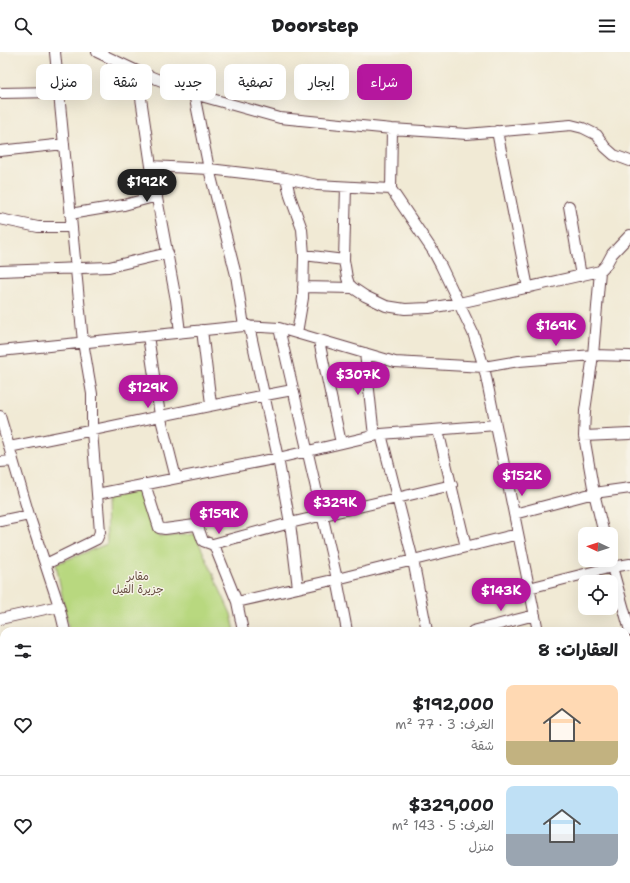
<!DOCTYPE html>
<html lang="ar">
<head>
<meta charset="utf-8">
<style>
  body { margin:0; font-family:"Shantell Sans","Playpen Sans Arabic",sans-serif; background:#f2f2f2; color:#202124; direction:rtl; height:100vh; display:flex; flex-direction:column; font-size:15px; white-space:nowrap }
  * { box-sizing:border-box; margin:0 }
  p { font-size:13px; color:#757577 }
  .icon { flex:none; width:22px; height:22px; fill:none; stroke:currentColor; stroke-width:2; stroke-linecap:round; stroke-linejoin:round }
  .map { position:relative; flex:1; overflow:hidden; direction:ltr }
  .sheet { position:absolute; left:0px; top:575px; width:630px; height:256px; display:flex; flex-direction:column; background:#fff; border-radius:12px 12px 0 0; box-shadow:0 4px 16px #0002; direction:rtl }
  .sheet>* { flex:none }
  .hud { position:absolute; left:12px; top:12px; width:400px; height:36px; direction:rtl; display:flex; gap:8px }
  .needle { width:26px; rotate:274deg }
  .fabs { position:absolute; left:578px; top:475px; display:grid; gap:8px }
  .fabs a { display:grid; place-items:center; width:40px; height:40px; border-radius:8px; background:#fff; box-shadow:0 4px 16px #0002; font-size:20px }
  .price { position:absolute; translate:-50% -34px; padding:0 9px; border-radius:14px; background:#b5179e; color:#fff; font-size:13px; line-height:26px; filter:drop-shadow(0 1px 2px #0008) }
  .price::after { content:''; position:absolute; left:50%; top:24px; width:12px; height:9px; margin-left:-6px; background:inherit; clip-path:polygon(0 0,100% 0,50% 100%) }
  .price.selected { background:#222; color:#fff }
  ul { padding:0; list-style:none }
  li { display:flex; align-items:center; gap:12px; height:100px; padding:0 12px }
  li+li { border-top:1px solid #e0e0e0 }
  li span { display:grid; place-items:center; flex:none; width:112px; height:80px; border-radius:8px; color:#555 }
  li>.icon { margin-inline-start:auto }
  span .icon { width:48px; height:48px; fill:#fffc; stroke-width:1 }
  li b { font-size:17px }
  h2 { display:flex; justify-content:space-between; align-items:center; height:48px; padding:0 12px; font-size:17px }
  .chip { padding:0 14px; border-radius:8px; background:#fff; box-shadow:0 4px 16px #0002; font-size:14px; line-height:36px }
  .chip.selected { background:#b5179e; color:#fff }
  header { display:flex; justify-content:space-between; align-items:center; height:52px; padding:0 12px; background:#fff; font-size:18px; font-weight:800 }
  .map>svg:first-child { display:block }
  .green { fill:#b8d87f; stroke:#817c55 }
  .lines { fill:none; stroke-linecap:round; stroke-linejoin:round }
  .minor-casing { stroke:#633d44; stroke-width:12 }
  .minor { stroke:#fff; stroke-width:10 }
  .labels { text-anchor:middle; stroke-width:3; stroke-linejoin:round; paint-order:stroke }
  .park-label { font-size:11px; fill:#664d40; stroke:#f7f3e8 }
</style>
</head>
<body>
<header><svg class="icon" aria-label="menu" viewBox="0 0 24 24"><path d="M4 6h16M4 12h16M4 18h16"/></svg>Doorstep<svg class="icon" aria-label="search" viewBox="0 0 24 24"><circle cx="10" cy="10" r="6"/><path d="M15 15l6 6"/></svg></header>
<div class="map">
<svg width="630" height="831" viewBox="0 0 630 831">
  <rect width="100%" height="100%" fill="#f7f3e8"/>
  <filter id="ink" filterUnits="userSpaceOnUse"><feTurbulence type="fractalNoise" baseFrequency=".025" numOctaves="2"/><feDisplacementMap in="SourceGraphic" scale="8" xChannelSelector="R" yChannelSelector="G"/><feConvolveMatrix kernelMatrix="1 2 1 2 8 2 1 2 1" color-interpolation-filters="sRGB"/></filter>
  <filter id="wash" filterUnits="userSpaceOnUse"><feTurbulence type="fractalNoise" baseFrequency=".012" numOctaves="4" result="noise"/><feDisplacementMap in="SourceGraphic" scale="16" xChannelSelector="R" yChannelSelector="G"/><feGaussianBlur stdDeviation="0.9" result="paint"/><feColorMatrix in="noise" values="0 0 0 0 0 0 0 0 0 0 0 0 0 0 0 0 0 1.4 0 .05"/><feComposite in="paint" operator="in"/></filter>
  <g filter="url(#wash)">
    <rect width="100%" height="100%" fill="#f1ead5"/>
    <path class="green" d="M141 439 159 485 195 482 231 562 235 579H69L56 512 107 492 106 446Z"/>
  </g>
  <g filter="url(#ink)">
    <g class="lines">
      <defs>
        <path id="minor" d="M97 0 137 19 194 42 280 66 392 77 467 82 571 73 583 76 597 83 605 95 614 103 630 109
          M137 19 151 114 176 248 180 280
          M0 41 58 40
          M194 42 209 117 236 223 244 274
          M392 77 391 137 433 199 441 214 473 281 484 315 538 579
          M497 79 528 236
          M0 99 64 92
          M151 114 209 117 286 126 317 133 391 137
          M286 126 290 144 302 177 304 203 344 208
          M346 135 344 208 347 226 349 232 353 236 365 244 386 254 405 257 429 256 459 251 600 219 606 213 612 202 630 183
          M569 154 581 224
          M70 162 124 153 157 144
          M0 167 38 175H71
          M0 219 109 215 168 201
          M600 219 593 303 585 359 584 384 594 441 604 482
          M303 235 353 236
          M249 274 278 406 290 471 298 536
          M279 276 337 527 347 579
          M202 278 211 352
          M297 281 303 246 304 203
          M148 284 160 363 176 426
          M319 289 341 391
          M0 299 244 274 279 276 395 310 484 315 519 309 593 303 630 304
          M365 301 374 384
          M0 364 29 463 59 554 65 579
          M438 378 466 495
          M381 382 413 508 427 579
          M584 384 630 382
          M9 395C104 377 197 355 293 338
          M0 410 13 409
          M145 432 159 476 165 477 195 473 198 475 203 489 214 493 237 550 243 579
          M97 442 278 406 381 382 496 373
          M514 462 594 441 630 436
          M0 469 29 463
          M213 492 290 471 452 433
          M610 508 630 579
          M46 512 97 487 100 480 92 379V342L83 290 55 0
          M529 536 612 515 630 512
          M237 550 337 527 518 482
          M0 567 59 554
          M473 579 535 563
          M0 602 2 613
          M626 625 630 624
          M2 710 4 722
          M626 767 630 766
          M0 772H4
          M26 827 27 831
          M89 827V831
          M343 827 344 831
          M479 827 480 831
          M520 827 521 831
          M589 827 590 831
          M122 831 136 827
          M307 831 323 827"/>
      </defs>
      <use href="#minor" class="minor-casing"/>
      <use href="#minor" class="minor"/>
    </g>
  </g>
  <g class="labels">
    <g class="park-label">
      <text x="138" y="528">مقابر<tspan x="138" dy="13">جزيرة الفيل</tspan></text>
    </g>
  </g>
</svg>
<div class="fabs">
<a><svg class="needle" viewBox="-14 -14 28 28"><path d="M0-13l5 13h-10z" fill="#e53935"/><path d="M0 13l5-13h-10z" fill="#757577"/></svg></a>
<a><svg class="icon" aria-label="locate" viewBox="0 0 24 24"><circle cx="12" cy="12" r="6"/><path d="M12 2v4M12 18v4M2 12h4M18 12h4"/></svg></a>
</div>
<b class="price selected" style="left:147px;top:151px">$192K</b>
<b class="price" style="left:556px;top:295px">$169K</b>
<b class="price" style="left:358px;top:344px">$307K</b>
<b class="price" style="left:148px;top:357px">$129K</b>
<b class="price" style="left:522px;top:445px">$152K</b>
<b class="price" style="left:335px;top:472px">$329K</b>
<b class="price" style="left:219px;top:483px">$159K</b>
<b class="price" style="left:501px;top:560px">$143K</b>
<div class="hud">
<a class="chip selected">شراء</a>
<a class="chip">إيجار</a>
<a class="chip">تصفية</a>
<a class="chip">جديد</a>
<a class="chip">شقة</a>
<a class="chip">منزل</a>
</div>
<section class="sheet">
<h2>العقارات: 8<svg class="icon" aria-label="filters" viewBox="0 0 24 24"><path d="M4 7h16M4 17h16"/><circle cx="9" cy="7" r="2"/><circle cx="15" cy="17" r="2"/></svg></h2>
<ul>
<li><span style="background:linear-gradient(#ffd9b3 70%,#c2b280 0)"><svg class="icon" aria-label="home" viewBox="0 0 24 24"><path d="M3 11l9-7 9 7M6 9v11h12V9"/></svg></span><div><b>$192,000</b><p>الغرف: 3 · 77 m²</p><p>شقة</p></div><svg class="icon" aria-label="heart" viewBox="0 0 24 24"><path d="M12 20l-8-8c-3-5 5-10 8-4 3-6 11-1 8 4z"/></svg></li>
<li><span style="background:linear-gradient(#bfe0f5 60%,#9aa5b1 0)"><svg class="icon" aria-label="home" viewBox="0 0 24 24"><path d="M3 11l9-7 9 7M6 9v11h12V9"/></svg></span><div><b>$329,000</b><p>الغرف: 5 · 143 m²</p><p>منزل</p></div><svg class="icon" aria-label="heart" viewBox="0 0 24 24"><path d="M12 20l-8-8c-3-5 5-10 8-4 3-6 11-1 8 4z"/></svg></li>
</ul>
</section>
</div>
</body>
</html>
